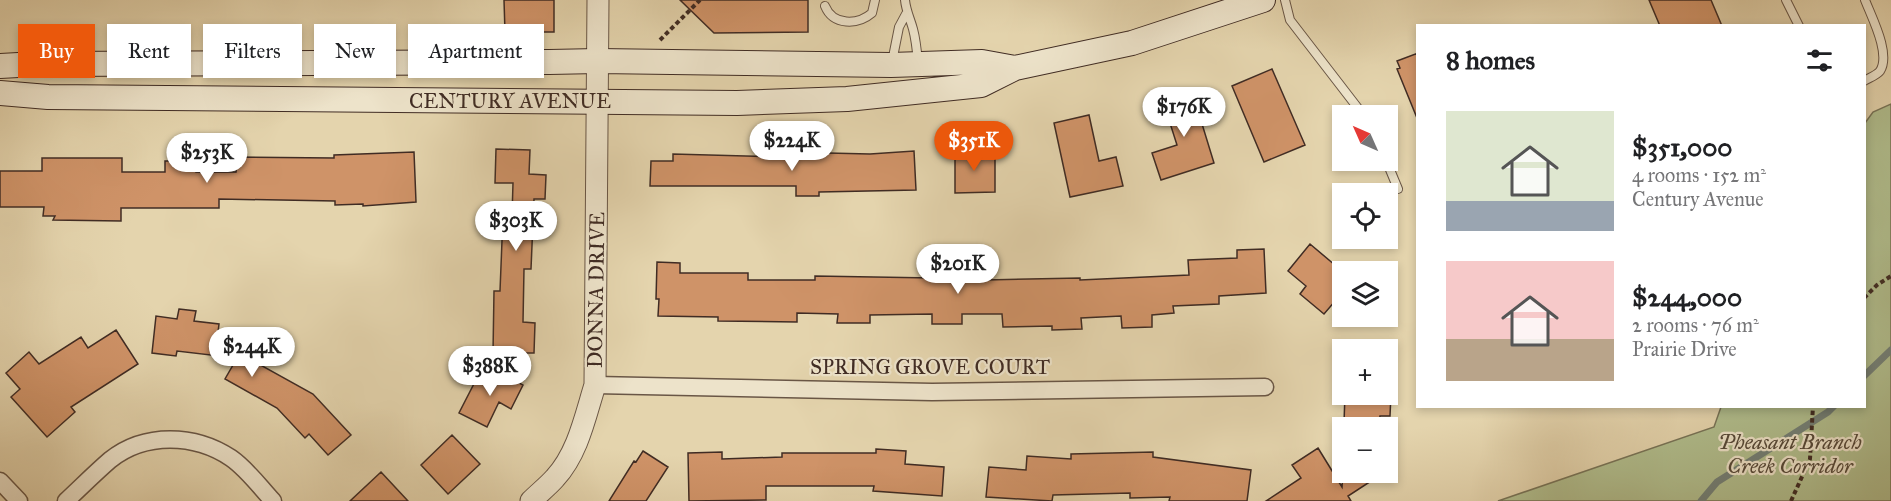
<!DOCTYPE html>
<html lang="en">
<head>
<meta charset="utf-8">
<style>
  body { margin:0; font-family:"IM FELL Great Primer",serif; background:#f2f2f2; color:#202124; height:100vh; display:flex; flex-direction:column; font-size:22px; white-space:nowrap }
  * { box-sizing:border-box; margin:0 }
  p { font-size:20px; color:#757577 }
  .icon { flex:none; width:33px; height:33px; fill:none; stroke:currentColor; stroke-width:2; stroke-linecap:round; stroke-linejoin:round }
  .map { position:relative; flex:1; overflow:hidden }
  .panel { position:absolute; left:1416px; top:24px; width:450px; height:384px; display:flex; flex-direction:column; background:#fff; border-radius:0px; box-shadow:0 3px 9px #0003 }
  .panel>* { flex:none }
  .banner { position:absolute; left:18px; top:24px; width:570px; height:54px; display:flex; gap:12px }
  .needle { width:39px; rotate:315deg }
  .fabs { position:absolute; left:1332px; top:105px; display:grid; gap:12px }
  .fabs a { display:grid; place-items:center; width:66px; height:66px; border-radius:0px; background:#fff; box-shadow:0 3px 9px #0003; font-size:30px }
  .price { position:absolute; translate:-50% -51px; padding:0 14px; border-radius:21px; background:#fff; color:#222; font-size:20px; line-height:39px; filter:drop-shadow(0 2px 3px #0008) }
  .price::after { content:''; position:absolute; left:50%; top:36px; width:18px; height:14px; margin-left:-9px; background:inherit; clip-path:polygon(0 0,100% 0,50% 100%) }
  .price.active { background:#ea580c; color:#fff }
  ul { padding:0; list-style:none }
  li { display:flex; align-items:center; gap:18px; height:150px; padding:0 30px }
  li span { display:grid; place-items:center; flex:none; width:168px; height:120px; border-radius:0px; color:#555 }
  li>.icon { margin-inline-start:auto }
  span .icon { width:72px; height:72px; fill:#fffc; stroke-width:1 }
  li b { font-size:26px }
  h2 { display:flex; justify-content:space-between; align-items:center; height:72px; padding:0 30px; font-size:26px }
  .chip { padding:0 21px; border-radius:0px; background:#fff; box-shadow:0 3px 9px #0003; font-size:21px; line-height:54px }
  .chip.active { background:#ea580c; color:#fff }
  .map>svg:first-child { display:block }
  .green { fill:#b0bd8d; stroke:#787458; stroke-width:1.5 }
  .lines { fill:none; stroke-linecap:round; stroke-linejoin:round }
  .stream { stroke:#738077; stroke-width:7 }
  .building { fill:#cf9368; stroke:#402c24; stroke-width:1.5 }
  .service-casing { stroke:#695646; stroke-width:10 }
  .minor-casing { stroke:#695646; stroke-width:19 }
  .tertiary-casing { stroke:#695646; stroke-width:23 }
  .secondary-casing { stroke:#402c24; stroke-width:26 }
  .path { stroke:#402c24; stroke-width:4; stroke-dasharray:4.5 3; stroke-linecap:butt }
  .service { stroke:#ede3ca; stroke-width:8 }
  .minor { stroke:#ede3ca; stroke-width:16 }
  .tertiary { stroke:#ede3ca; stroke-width:21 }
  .secondary { stroke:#ede3ca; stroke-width:24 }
  .labels { text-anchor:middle; stroke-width:4.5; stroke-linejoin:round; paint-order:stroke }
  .street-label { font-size:21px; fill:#402c24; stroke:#ede3ca }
  .park-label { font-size:21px; font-style:italic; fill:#564939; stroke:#ede3ca }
</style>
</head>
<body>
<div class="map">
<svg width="1891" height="501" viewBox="0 0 1891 501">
  <rect width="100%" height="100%" fill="#e4d4ad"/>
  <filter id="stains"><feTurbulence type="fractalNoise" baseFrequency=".00333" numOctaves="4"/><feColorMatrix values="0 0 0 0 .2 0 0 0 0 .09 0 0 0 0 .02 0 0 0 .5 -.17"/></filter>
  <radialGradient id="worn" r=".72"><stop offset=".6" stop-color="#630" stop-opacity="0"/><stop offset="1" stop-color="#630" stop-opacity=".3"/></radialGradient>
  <path class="green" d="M1891 104V501H1498L1714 427 1721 407 1864 406 1865 123 1873 112Z"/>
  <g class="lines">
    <path class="stream" d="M1864 376 1891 350
      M1701 501 1717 482 1828 412 1834 406"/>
  </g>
  <path class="building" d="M504 0H554V32H505Z
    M680 0H808V32L714 33Z
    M1649 0H1711L1722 26H1660Z
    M1418 53V118H1417L1397 69 1400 68 1397 61Z
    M1272 69 1305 145 1264 162 1232 86Z
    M1191 88 1214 163 1161 180 1152 153 1177 145 1162 98Z
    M1089 115 1099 161 1116 157 1123 186 1070 197 1054 123Z
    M955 147H979V159H995V192L955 193Z
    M496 149 530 150 529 174 546 175 545 199H534L531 269H524L523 322 535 323 534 353H493L494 291H500L503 216H512L513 183H495Z
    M914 151 916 190 819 192V196H796V186H650L651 161H673V154L785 157V152L870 154Z
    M414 152 416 202 363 206V204L335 205V201L219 199V208H121V221L53 220 55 216H43L44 207H0V171H42V158H122V172H165V161H196V172H236L237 157 334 158V155Z
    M1310 244 1342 271V293L1324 314 1300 294 1306 286 1288 271Z
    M1264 249 1266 293 1219 296V304L1173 306 1174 313 1152 315V327L1122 328 1121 316 1081 318 1082 329 1052 330V326L1003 327 1002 314H962V324H932V314L870 315V323H837L838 314 797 313V322L718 321V317L658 316 659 299H656L657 262 680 263V273H748V280H815V276L933 278V267L963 268V278H985V280L1080 278V280L1189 275 1188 260 1237 258V250Z
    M179 309 196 311 194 321 219 324 217 341 313 394 351 435 328 455 309 434 305 438 277 408 225 379 237 358 177 351 176 356 152 353 156 316 177 319Z
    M116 330 138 364 71 407 75 412 47 437 11 397 20 389 6 373 29 352 39 364 81 337 88 348Z
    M493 369 523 385 511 409 499 402 487 427 459 413 479 374 492 381Z
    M1345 394H1391L1390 416H1380L1379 424 1344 423Z
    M452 435 480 464 448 494 421 465Z
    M1318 448 1342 487 1343 472H1385L1348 496 1351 501H1266L1301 478 1292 465Z
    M876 449 906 451 905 464 944 467 942 496 873 491 874 486H766V500L689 501 688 453 722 452V459L782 457V453H876Z
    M643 451 668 467 646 501H609L634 461 636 462Z
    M1153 452V457L1251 470 1247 501H1169L1170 497 1130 498V493L1053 495 1052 501 986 497 989 467 1026 470 1027 456 1071 459V454Z
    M381 472 408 501H350Z"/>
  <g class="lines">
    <defs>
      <path id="service" d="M905 0C906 11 910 18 913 29 916 40 917 51 918 63
        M1285 0 1290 20 1364 116
        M1786 0 1799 26
        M825 6C833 26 858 25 872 13L875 0
        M892 62 899 27 906 14
        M1864 81C1869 78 1877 75 1880 71 1891 54 1872 18 1865 0
        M1386 160 1398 189"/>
      <path id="minor" d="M595 385 932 392 1265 387
        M0 481 19 501
        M66 501C81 487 95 473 110 460 145 432 195 434 231 458 247 469 260 487 273 501"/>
      <path id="tertiary" d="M531 501C539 493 548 486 555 478 578 453 585 417 595 385L598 0"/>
      <path id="secondary" d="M0 66 36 64 549 62 598 61 891 65 982 62 1015 68
        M0 93 48 97 737 103 847 99 981 85 1015 68 1132 43 1263 0"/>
    </defs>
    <use href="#service" class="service-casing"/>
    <use href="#minor" class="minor-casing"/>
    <use href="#tertiary" class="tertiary-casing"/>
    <use href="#secondary" class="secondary-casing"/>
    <path class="path" d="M660 40 700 0
      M1864 298 1877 285 1891 276
      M1791 501 1810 459 1813 406"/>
    <use href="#service" class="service"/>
    <use href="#minor" class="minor"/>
    <use href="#tertiary" class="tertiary"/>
    <use href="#secondary" class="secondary"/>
  </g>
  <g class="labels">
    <g class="street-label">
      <text x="510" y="108">CENTURY AVENUE</text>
      <text transform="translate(596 290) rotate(-89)" y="7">DONNA DRIVE</text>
      <text x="930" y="374">SPRING GROVE COURT</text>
    </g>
    <g class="park-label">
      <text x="1790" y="449">Pheasant Branch<tspan x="1790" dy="24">Creek Corridor</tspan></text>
    </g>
  </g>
  <rect width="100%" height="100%" filter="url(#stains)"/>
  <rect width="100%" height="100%" fill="url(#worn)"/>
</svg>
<div class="fabs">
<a><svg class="needle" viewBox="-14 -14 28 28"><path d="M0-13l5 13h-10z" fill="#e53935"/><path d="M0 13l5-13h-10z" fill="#757577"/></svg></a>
<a><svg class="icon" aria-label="locate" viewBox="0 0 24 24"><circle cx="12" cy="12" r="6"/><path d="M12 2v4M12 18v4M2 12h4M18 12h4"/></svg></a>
<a><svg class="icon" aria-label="layers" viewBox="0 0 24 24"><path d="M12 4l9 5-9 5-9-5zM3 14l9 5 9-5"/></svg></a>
<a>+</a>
<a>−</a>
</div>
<b class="price" style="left:1184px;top:138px">$176K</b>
<b class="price" style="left:792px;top:172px">$224K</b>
<b class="price active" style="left:974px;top:172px">$351K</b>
<b class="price" style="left:207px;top:184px">$253K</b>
<b class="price" style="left:516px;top:252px">$303K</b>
<b class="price" style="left:958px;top:295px">$201K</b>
<b class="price" style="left:252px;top:378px">$244K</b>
<b class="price" style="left:490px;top:397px">$388K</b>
<div class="banner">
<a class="chip active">Buy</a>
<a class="chip">Rent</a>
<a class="chip">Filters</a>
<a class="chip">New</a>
<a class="chip">Apartment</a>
</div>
<section class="panel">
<h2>8 homes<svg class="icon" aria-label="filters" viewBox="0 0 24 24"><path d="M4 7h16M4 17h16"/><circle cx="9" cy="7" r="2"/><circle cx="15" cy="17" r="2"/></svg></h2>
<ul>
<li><span style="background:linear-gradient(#dfe7d0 75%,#9aa5b1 0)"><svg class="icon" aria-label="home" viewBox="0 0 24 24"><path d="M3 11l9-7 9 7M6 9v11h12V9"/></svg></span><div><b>$351,000</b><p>4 rooms · 152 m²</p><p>Century Avenue</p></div></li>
<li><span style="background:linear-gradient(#f6c9c9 65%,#b9a48a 0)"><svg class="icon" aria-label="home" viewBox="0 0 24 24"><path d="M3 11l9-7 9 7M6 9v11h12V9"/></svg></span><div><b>$244,000</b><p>2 rooms · 76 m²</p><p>Prairie Drive</p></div></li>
</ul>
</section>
</div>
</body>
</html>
